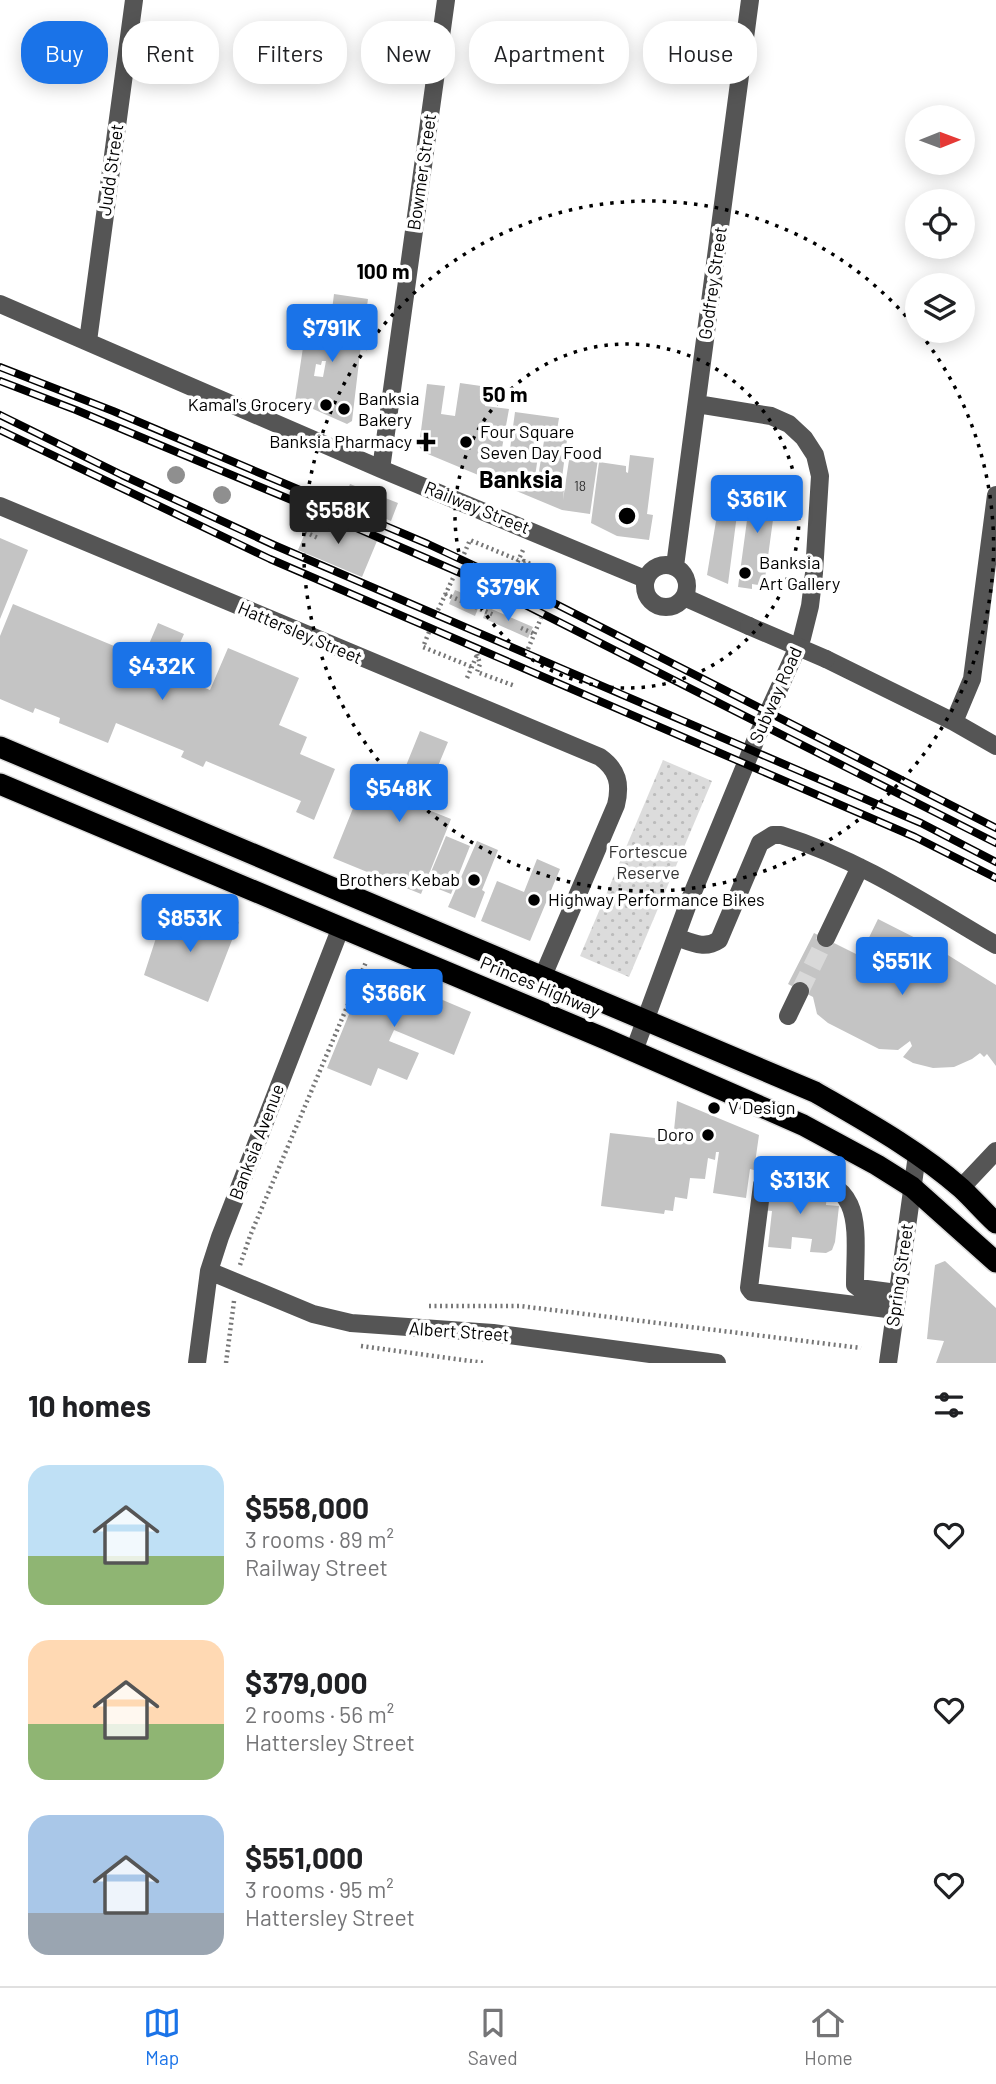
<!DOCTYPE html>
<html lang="en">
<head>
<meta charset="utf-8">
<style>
  body { margin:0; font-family:Barlow,sans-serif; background:#f6f6f6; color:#202124; height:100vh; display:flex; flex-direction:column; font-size:26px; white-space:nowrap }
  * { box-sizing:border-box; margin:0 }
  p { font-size:23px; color:#757577 }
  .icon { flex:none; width:38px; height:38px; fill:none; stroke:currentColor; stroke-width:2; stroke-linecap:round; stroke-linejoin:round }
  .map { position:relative; height:1363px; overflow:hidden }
  .details { display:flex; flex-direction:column; background:#fff; flex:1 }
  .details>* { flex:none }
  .guide { position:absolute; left:21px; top:21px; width:956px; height:63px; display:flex; gap:14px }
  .needle { width:46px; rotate:89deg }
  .fabs { position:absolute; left:905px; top:105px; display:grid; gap:14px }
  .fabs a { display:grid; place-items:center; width:70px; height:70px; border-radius:50%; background:#fff; box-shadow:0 4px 18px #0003; font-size:35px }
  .price { position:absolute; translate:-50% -60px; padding:0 16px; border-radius:7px; background:#1a73e8; color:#fff; font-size:23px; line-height:46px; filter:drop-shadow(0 2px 4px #0008) }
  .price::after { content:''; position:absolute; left:50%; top:42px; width:21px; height:16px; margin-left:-10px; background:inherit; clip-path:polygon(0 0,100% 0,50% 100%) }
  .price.active { background:#222; color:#fff }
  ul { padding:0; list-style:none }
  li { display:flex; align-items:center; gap:21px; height:175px; padding:0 28px }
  li span { display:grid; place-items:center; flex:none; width:196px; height:140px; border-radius:21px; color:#555 }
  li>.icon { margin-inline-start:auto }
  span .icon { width:84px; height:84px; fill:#fffc; stroke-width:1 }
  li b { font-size:30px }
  h2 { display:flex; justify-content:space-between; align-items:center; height:84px; padding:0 28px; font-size:30px }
  .pill { padding:0 24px; border-radius:28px; background:#fff; box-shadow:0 4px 18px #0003; font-size:24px; line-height:63px }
  .pill.active { background:#1a73e8; color:#fff }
  .menu { display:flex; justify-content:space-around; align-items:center; height:98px; border-top:2px solid #e0e0e0; background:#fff; font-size:19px; color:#757577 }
  .menu a { display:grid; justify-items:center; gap:4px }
  .menu .active { color:#1a73e8 }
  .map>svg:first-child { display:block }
  .park { fill:url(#park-dots) }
  .building { fill:#c4c4c4; fill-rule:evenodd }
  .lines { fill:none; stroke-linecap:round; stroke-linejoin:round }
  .minor-tunnel { stroke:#d9d9d9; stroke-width:18; stroke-dasharray:18 9; stroke-linecap:butt }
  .highway-casing { stroke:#dbdbdb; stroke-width:24 }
  .path { stroke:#777; stroke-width:4.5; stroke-dasharray:2 3.5; stroke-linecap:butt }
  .minor { stroke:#555; stroke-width:18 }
  .highway { stroke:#000; stroke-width:21 }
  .rail-casing { stroke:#000; stroke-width:8 }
  .rail { stroke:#fff; stroke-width:5; stroke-dasharray:16; stroke-linecap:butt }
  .minor-bridge { stroke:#555; stroke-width:18 }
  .tree { fill:#8f8f8f }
  .ring { fill:none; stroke:#000; stroke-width:3.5; stroke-dasharray:3.5 7 }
  .poi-dot { fill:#000; stroke:#fff; stroke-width:2.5 }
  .labels { text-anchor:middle; stroke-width:7; stroke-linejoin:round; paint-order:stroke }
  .number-label { font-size:14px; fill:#313131 }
  .street-label { font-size:18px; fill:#000; stroke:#fff }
  .poi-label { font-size:18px; fill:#000; stroke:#fff; text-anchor:start }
  .park-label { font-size:18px; fill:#333; stroke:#fff }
  .district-label { font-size:24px; font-weight:bold; fill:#000; stroke:#fff }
  .centre { fill:#000; stroke:#fff; stroke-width:3.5 }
  .ring-label { font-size:21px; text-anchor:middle; font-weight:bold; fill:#000; stroke:#fff; stroke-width:7; stroke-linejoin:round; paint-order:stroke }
</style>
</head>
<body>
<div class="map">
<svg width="996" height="1363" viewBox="0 0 996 1363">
  <defs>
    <pattern id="park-dots" width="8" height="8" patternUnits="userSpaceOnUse" patternTransform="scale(1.75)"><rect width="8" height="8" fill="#dcdcdc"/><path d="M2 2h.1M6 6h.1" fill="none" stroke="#bbb" stroke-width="1.8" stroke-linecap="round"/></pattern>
  </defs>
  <rect width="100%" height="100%" fill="#fff"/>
  <path class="park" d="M663 760 712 781 629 977 580 956Z"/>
  <path class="building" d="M334 294 368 299 365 320 347 317 344 342 361 345 352 421 347 424 295 401 305 334 325 337V334H329ZM322 361H326L323 377 314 376 316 364 321 365Z
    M460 383 488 387 485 406 509 409 502 448 510 449 515 412 559 418 557 430 568 432 562 478H565L563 500 569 460 584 462 586 451 599 452 590 514 562 510 423 452 419 446 427 384 445 386 441 414 455 416ZM542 428 546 429 538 477H535Z
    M630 455 654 458 647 514 653 515 649 540 617 536 591 523 599 462 626 466V472L628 473Z
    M753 476 771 478 767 504 775 505 764 586 752 584V589L738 587Z
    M350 484 398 503 391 521 343 501Z
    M730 498 739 499 728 584 707 575 718 509 729 511Z
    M313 514 377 541 362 577 298 550Z
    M0 538 28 550 0 619Z
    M455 590 481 601 475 616 449 604Z
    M13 604 143 658 158 623 184 634 167 672 210 690 228 648 299 678 279 725 307 737 300 754 335 769 314 820 296 812 301 801 206 761 203 767 181 757 184 751 116 723 108 743 59 723 60 718 35 708 33 713 0 699V636Z
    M487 607 533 627 528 638 483 618Z
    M420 731 448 742 421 807 451 819 421 894 333 858 362 786 383 795 379 804 389 808Z
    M446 836 470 846 451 894 426 884Z
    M477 841 498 850 482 890 485 892 475 918 448 907Z
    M537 859 560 869 530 941 481 921 497 881 524 892Z
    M166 907 174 908 173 915 207 931 214 912 239 922 208 1002 144 975Z
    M878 919 943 952 996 985V1066L987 1054 984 1057 980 1053 972 1059 954 1067 933 1068 913 1063 903 1057 912 1046 910 1041 898 1050 879 1049 828 1023 817 1014 813 997 788 984 814 933 860 956Z
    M379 973 471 1012 454 1055 394 1030 389 1041 419 1053 407 1080 378 1068 371 1086 327 1068 363 980Z
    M677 1101 759 1135 754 1170 750 1169 746 1198 713 1193 719 1152H716L715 1160 708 1158 705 1179 690 1178 687 1199 675 1197 673 1211 665 1210 664 1214 601 1206 610 1133 673 1140Z
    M793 1169 806 1171 803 1190 827 1193 826 1205 839 1206 835 1242 832 1250 826 1253 810 1252 812 1239 792 1237 791 1249 768 1247 772 1211 753 1209 754 1198 773 1201 775 1186 791 1188Z
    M945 1261 996 1308V1363H936L944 1341 927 1339 930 1309 935 1265Z"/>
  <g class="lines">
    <path class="minor-tunnel" d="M800 991 826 938"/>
    <defs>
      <path id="highway" d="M0 747 815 1092C865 1121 918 1150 961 1188 973 1199 984 1212 996 1223
        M0 784 608 1040 803 1125 877 1165 912 1187 996 1262"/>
    </defs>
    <use href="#highway" class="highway-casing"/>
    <path class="path" d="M305 532 318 538
      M464 554 470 540 518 560
      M513 572 523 550
      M513 573 521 569 524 561 557 576
      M517 579 522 569
      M445 594 494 615
      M438 610 454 576
      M521 628 535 634
      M429 632 423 647 472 667
      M528 649 541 618
      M477 654 480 664 477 672 515 686
      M467 678 477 655
      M240 1265 250 1236 366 962
      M429 1306H520L861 1348
      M361 1346 485 1363
      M226 1363 234 1301"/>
    <path class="minor" d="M0 304 381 469 645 579
      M88 341 134 0
      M381 469 446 0
      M0 506 600 757C618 770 621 784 616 805L543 976
      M645 586a21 21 0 1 1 42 0a21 21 0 1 1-42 0Z
      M675 566 750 0
      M684 597 749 626
      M826 659 954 722 996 746
      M954 722 972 679 996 495
      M676 937C691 942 704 950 719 940L760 843 773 835H781C859 859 926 904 996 945
      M826 938 860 867
      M788 1016 800 991
      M634 1051 688 904 756 739 802 638 810 606 814 573 820 476 815 455 804 438 789 424 771 416 697 404
      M961 1188 996 1151
      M209 1271 313 1314 351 1323 493 1333 717 1363
      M895 1310 752 1292 749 1288 762 1185C771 1173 782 1175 796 1176 867 1180 855 1231 855 1285L859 1288 897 1293
      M197 1363 209 1271 220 1237 341 927
      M888 1363 917 1155"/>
    <use href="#highway" class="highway"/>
    <defs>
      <path id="rail" d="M0 367 113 411 428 544 550 601 996 828
        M0 381 76 410 294 501 472 578 996 843
        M0 415 122 475 274 545 921 823 996 862
        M0 430 270 559 915 837 996 878"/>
    </defs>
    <use href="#rail" class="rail-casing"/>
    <use href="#rail" class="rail"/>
    <path class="minor-bridge" d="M749 626 826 659"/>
  </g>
  <g class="tree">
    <circle cx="176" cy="475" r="9"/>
    <circle cx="222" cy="495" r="9"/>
  </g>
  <g class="ring">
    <circle cx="627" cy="516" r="172"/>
    <path d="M920 333A345 345 0 1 1 916 328"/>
  </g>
  <g class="poi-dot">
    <circle cx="326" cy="405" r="7"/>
    <circle cx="344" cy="409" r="7"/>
    <path d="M422.5 431.5h7v7h7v7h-7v7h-7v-7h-7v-7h7z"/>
    <circle cx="466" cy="442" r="7"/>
    <circle cx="745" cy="573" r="7"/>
    <circle cx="474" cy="880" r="7"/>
    <circle cx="534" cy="900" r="7"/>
    <circle cx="714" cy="1108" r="7"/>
    <circle cx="708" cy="1135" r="7"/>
  </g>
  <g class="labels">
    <g class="number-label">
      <text x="580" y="491">18</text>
    </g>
    <g class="street-label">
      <text transform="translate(111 170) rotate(-82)" y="6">Judd Street</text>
      <text transform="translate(422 172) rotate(-82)" y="6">Bowmer Street</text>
      <text transform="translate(713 283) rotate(-82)" y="6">Godfrey Street</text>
      <text transform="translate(477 508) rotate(22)" y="6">Railway Street</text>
      <text transform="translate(300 633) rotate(23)" y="6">Hattersley Street</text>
      <text transform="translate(776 695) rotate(-66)" y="6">Subway Road</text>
      <text transform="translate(540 987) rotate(23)" y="6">Princes Highway</text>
      <text transform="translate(257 1142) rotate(-69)" y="6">Banksia Avenue</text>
      <text transform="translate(900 1275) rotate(-82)" y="6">Spring Street</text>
      <text transform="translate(459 1332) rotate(4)" y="6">Albert Street</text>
    </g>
    <g class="poi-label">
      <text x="358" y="405">Banksia<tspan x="358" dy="21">Bakery</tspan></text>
      <text x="312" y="411" text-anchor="end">Kamal's Grocery</text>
      <text x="480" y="438">Four Square<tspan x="480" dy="21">Seven Day Food</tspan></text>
      <text x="412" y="448" text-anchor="end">Banksia Pharmacy</text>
      <text x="759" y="569">Banksia<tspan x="759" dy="21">Art Gallery</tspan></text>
      <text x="460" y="886" text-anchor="end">Brothers Kebab</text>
      <text x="548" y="906">Highway Performance Bikes</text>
      <text x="728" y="1114">V Design</text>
      <text x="694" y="1141" text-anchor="end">Doro</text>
    </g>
    <g class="park-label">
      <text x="648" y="858">Fortescue<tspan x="648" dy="21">Reserve</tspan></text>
    </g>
    <g class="district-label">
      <text x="521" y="488">Banksia</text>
    </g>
  </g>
  <circle cx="627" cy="516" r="10" class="centre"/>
  <g class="ring-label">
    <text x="383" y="279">100 m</text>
    <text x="505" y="402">50 m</text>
  </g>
</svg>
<div class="fabs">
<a><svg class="needle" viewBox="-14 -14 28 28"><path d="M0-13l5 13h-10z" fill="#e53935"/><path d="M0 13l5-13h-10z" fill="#757577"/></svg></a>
<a><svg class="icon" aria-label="locate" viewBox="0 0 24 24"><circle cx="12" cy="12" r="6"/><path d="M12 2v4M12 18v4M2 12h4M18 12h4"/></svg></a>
<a><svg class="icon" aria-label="layers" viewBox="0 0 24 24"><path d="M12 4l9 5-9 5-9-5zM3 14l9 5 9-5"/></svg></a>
</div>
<b class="price" style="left:332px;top:364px">$791K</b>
<b class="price" style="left:757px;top:535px">$361K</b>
<b class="price active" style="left:338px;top:546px">$558K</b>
<b class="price" style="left:508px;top:623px">$379K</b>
<b class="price" style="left:162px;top:702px">$432K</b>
<b class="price" style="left:399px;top:824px">$548K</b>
<b class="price" style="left:190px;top:954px">$853K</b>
<b class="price" style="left:902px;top:997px">$551K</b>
<b class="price" style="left:394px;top:1029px">$366K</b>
<b class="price" style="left:800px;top:1216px">$313K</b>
<div class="guide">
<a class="pill active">Buy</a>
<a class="pill">Rent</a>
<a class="pill">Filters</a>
<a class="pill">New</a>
<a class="pill">Apartment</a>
<a class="pill">House</a>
</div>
</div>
<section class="details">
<h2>10 homes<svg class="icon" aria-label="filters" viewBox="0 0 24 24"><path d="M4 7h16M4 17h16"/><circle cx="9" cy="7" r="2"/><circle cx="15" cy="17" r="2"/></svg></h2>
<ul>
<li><span style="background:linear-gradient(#bfe0f5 65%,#8fb573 0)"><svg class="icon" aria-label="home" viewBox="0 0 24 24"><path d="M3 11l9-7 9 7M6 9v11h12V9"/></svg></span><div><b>$558,000</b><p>3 rooms · 89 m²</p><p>Railway Street</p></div><svg class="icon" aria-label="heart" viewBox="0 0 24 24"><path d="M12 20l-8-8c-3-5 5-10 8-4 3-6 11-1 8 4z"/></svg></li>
<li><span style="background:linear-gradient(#ffd9b3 60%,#8fb573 0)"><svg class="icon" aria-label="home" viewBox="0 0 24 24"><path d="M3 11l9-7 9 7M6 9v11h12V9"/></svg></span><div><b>$379,000</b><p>2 rooms · 56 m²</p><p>Hattersley Street</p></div><svg class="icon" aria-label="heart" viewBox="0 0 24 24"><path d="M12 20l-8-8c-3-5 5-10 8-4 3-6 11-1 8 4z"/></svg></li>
<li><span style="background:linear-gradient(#a9c7e8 70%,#9aa5b1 0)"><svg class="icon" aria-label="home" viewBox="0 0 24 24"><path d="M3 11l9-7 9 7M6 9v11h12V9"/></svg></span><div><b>$551,000</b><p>3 rooms · 95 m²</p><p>Hattersley Street</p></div><svg class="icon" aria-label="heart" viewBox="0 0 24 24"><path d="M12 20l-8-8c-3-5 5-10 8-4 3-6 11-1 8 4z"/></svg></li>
</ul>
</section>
<nav class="menu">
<a class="active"><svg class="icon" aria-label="map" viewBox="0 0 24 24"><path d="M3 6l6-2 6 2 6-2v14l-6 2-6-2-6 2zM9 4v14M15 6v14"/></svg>Map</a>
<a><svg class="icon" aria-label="saved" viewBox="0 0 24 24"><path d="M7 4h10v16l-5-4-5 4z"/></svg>Saved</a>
<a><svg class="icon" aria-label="home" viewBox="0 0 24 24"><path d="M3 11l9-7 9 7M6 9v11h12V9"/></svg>Home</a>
</nav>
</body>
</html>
